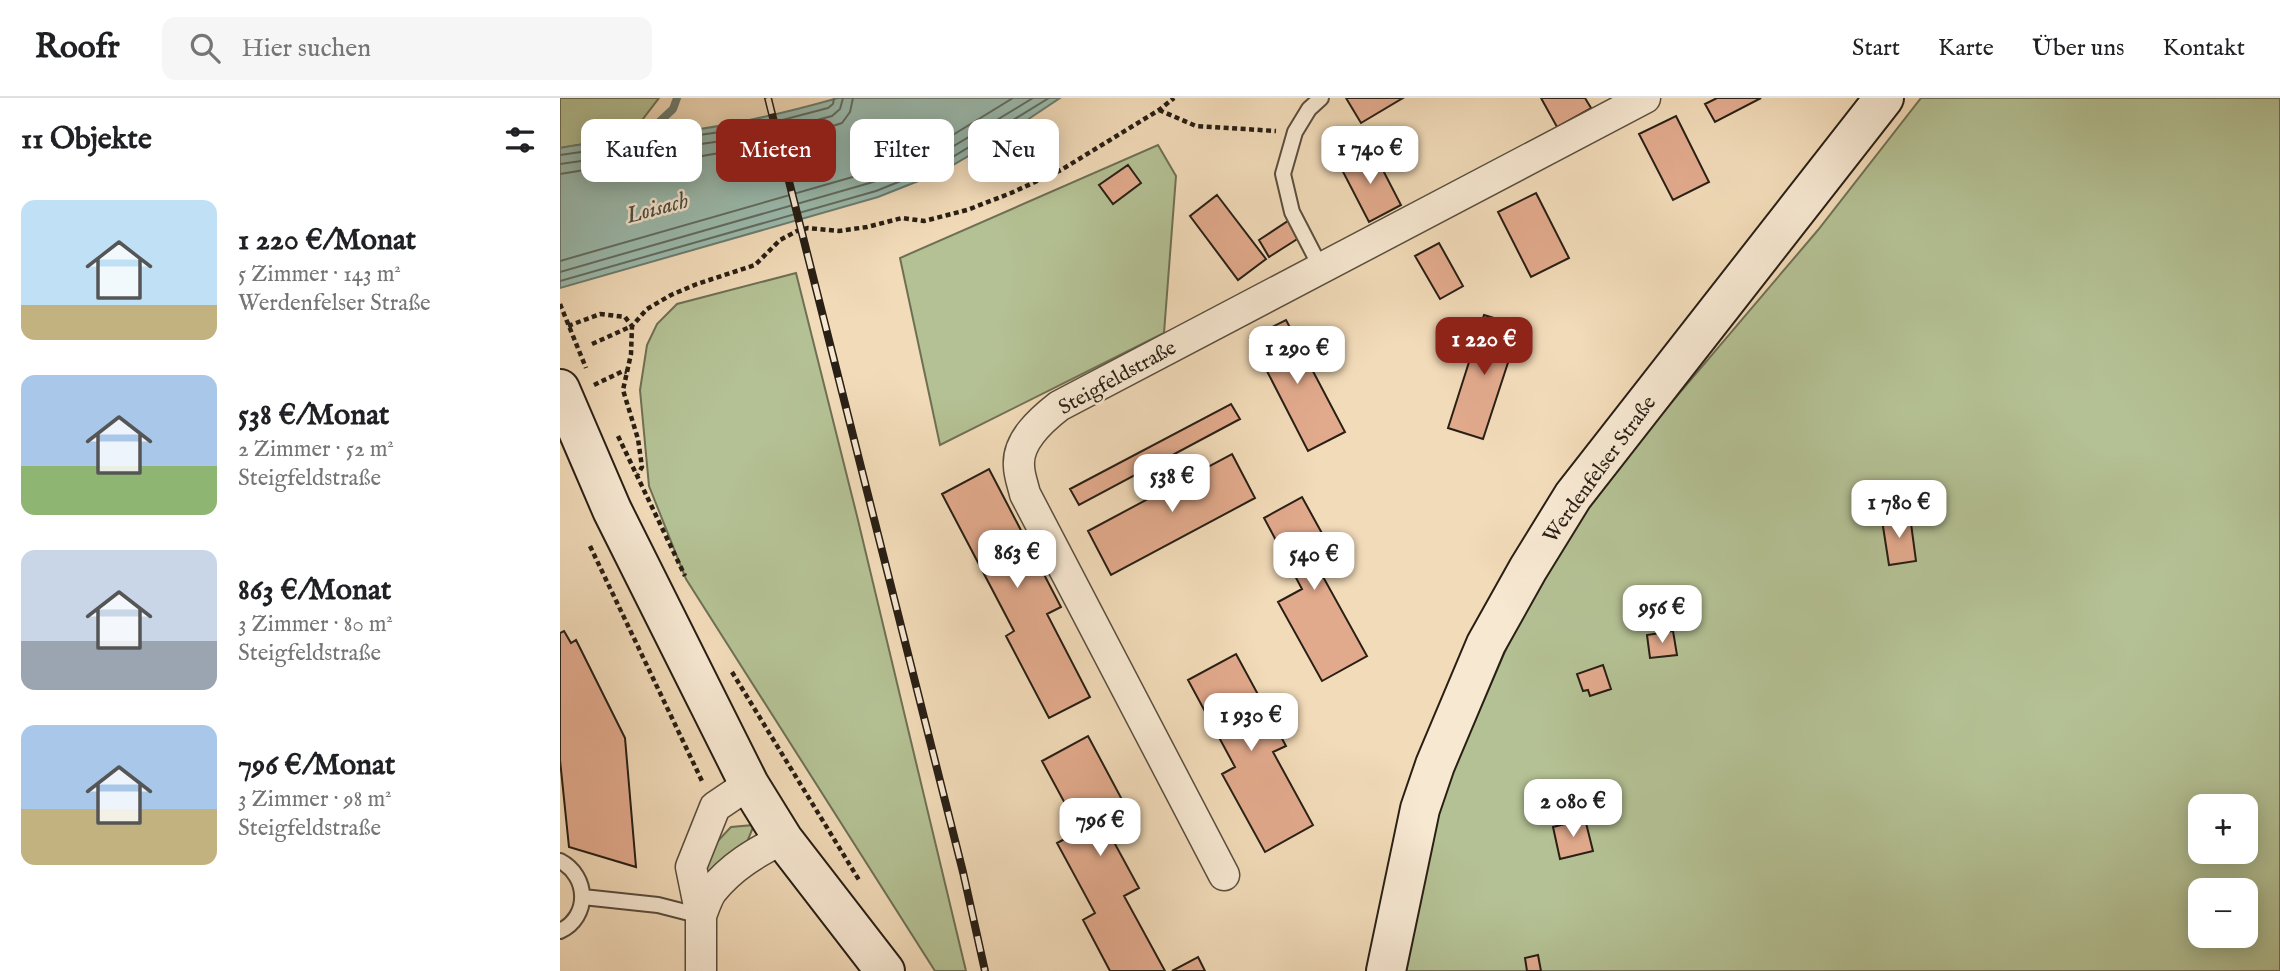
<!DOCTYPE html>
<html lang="de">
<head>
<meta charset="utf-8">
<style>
  body { margin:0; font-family:"IM FELL English",serif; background:#f6f6f6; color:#202124; height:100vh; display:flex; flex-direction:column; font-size:26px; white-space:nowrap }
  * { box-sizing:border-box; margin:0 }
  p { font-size:23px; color:#757577 }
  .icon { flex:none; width:38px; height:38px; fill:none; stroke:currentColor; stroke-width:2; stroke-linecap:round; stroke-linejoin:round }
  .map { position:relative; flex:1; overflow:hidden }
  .panel { display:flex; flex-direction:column; background:#fff; width:560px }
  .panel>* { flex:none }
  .top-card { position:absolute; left:21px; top:21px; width:665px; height:63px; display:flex; gap:14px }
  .controls { position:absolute; left:1628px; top:696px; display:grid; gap:14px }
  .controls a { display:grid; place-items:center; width:70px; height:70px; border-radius:14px; background:#fff; box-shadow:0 4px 18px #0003; font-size:35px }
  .price { position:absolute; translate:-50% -60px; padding:0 16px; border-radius:14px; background:#fff; color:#222; font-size:23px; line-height:46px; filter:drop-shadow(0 2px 4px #0008) }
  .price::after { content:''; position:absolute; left:50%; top:42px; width:21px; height:16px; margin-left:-10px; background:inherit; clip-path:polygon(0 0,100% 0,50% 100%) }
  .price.on { background:#8f2418; color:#fff }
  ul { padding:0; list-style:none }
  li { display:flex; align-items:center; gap:21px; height:175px; padding:0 21px }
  li span { display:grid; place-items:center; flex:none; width:196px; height:140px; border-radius:14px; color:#555 }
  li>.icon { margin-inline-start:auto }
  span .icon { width:84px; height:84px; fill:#fffc; stroke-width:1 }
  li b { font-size:30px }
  h2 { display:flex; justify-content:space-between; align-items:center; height:84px; padding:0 21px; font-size:30px }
  .tag { padding:0 24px; border-radius:14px; background:#fff; box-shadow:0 4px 18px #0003; font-size:24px; line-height:63px }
  .tag.on { background:#8f2418; color:#fff }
  header { display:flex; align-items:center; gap:42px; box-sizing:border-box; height:98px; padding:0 35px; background:#fff; border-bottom:2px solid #e0e0e0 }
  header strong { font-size:33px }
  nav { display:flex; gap:38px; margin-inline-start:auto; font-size:24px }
  .search { width:490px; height:63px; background:#f6f6f6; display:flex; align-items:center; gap:18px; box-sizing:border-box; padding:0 24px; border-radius:14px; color:#757577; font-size:26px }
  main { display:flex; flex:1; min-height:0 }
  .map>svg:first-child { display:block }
  .green { fill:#b4c194; stroke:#6e7054; stroke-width:2; fill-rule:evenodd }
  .water { fill:#9bbbae; stroke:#6d7d71; stroke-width:2 }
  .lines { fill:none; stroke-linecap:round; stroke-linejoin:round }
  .shore { stroke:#626d62; stroke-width:2 }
  .stream { stroke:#6d7d71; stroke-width:8 }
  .building { fill:#e2aa8d; stroke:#281f15; stroke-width:2 }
  .lane-casing { stroke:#5a4e3e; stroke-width:18 }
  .street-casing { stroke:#5a4e3e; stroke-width:33 }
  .secondary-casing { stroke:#281f15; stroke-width:42 }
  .path { stroke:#281f15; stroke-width:4.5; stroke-dasharray:5 3.5; stroke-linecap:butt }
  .lane { stroke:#f7e8d2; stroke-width:14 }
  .street { stroke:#f7e8d2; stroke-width:30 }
  .secondary { stroke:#f7e8d2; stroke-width:38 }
  .rail-casing { stroke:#281f15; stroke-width:8 }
  .rail { stroke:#f7e8d2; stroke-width:5; stroke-dasharray:16; stroke-linecap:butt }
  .labels { text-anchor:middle; stroke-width:5; stroke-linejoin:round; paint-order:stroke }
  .street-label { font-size:21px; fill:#281f15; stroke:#f7e8d2 }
  .water-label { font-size:23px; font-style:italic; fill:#4a4e43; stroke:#f7e8d2 }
</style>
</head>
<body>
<header>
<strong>Roofr</strong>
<div class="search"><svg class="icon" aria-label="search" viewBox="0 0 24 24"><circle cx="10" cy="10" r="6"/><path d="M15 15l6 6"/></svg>Hier suchen</div>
<nav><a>Start</a><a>Karte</a><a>Über uns</a><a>Kontakt</a></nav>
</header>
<main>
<section class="panel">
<h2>11 Objekte<svg class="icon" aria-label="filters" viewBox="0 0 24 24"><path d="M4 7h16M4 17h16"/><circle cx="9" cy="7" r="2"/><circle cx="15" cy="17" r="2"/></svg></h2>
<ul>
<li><span style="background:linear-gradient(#bfe0f5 75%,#c2b280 0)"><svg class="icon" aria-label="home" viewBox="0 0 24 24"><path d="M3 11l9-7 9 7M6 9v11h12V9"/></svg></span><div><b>1 220 €/Monat</b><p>5 Zimmer · 143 m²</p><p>Werdenfelser Straße</p></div></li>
<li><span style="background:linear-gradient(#a9c7e8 65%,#8fb573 0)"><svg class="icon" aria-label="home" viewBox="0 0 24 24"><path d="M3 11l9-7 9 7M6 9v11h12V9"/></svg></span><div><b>538 €/Monat</b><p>2 Zimmer · 52 m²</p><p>Steigfeldstraße</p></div></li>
<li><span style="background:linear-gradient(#c9d6e8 65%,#9aa5b1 0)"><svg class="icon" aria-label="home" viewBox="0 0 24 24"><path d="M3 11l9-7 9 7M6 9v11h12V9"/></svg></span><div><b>863 €/Monat</b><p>3 Zimmer · 80 m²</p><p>Steigfeldstraße</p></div></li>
<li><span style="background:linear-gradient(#a9c7e8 60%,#c2b280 0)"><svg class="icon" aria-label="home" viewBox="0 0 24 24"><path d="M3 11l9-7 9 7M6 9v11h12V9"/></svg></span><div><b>796 €/Monat</b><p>3 Zimmer · 98 m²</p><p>Steigfeldstraße</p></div></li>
</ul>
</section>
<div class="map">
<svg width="1720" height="873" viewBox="0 0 1720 873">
  <rect width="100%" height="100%" fill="#f2dbb9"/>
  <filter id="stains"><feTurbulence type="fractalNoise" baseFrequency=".00286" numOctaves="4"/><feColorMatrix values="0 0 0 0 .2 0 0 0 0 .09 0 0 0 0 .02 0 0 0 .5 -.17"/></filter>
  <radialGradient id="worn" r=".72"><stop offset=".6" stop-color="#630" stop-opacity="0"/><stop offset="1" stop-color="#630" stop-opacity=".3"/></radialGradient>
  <path class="green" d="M0 0H99L69 39 0 50Z
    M1361 0H1720V873H840L861 764 886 689 964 510 1032 398 1258 132ZM1640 709H1685V754H1640ZM1640 793H1685V838H1640Z
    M598 47 616 78 604 235 380 347 340 160Z
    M236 175 297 418 406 873H375L126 481 89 388 80 292 87 247 97 226 117 206Z
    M194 727 185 749 149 782 146 766 153 748 171 729Z"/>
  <path class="water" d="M278 0H500L446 36 381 74 318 99 0 190V50C46 41 93 39 140 31 187 24 232 13 278 0Z"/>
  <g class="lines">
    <path class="shore" d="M0 57 195 29 268 10 273 6 274 0
      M0 66 197 38 272 18 280 11 283 0
      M0 76 43 69 142 58 200 48 248 36 282 25 290 14 293 0
      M0 163 310 74 370 51 453 0
      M0 174 313 84 374 60 473 0
      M0 183 316 93 378 68 489 0"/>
    <path class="stream" d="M78 44 113 11 117 0"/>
  </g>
  <path class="building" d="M786 0H843L801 25Z
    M981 0H1025L1031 10 997 29Z
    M1157 0H1201L1155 24 1145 6Z
    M1116 18 1149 84 1113 102 1079 36Z
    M812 51 841 107 809 124 780 68Z
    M568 67 581 85 553 106 539 87Z
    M976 95 1009 160 971 179 938 114Z
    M657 97 706 161 678 182 630 118Z
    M731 121 742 138 709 159 699 142Z
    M879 145 903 188 880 201 855 158Z
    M924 217 960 228 923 341 888 330Z
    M726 222 785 334 748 353 690 240Z
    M671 306 680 321 519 407 510 391Z
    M672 356 695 400 551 477 528 433Z
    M429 371 501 509 487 516 530 599 489 620 446 538 454 533 382 396Z
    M742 399 780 468 762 477 807 558 762 583 718 504 742 491 704 420Z
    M1350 418 1356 463 1329 467 1322 422Z
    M1100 511 1102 527 1083 530 1081 513Z
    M4 533 11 545 16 542 65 640 76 769 9 749 0 662V535Z
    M1113 533 1117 557 1090 560 1087 537Z
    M676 556 726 648 713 654 753 727 705 754 662 676 675 669 628 582Z
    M1043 567 1051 591 1030 598 1028 592 1023 593 1017 576Z
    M528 638 567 711 543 724 579 790 564 798 605 873H550L523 822 535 815 497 745 520 733 482 663Z
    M1025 721 1033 753 1000 761 993 729Z
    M978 857 981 873H967L965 860Z
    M638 859 645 873H612Z"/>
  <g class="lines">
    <defs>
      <path id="lane" d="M761 170 732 114 723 76 735 34 749 11 761 0
        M0 763C29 778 30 819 0 833
        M23 799 98 807 141 818"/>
      <path id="street" d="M664 777 465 396C463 387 459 377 459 368 457 343 481 322 499 308L1085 0
        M141 818C144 810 147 800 152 793 171 769 196 754 223 741
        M141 873V818L131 769 155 709 189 686"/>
      <path id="secondary" d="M0 291 52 412 189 686 223 741 325 873
        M826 873 860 711 875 667 926 546 968 471 1013 398 1324 0"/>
    </defs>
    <use href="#lane" class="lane-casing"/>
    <use href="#street" class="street-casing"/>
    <use href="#secondary" class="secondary-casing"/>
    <path class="path" d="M599 12 636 28 716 33
      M0 206 26 270
      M8 228 40 216 65 219 72 228 87 211 111 197 137 186 195 167 220 142 237 133 248 130 279 133 307 129 342 120 364 123 407 112 451 95 501 72 599 12 614 0
      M32 246 72 228 71 256 63 292 78 341 82 369 78 376
      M34 287 63 273 67 274
      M58 338 125 478
      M30 448 142 683
      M172 574 299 782"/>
    <use href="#lane" class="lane"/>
    <use href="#street" class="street"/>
    <use href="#secondary" class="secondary"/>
    <defs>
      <path id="rail" d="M208 0 403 774 425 873"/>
    </defs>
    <use href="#rail" class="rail-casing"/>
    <use href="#rail" class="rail"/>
  </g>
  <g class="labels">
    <g class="street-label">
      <text transform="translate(557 279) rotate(-29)" y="7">Steigfeldstraße</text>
      <text transform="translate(1039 371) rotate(-54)" y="7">Werdenfelser Straße</text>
    </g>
    <g class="water-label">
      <text transform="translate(97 109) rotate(-15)" y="8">Loisach</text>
    </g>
  </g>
  <rect width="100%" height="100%" filter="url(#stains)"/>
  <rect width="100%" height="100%" fill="url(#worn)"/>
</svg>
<div class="controls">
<a>+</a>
<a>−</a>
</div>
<b class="price" style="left:810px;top:88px">1 740 €</b>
<b class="price on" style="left:924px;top:279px">1 220 €</b>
<b class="price" style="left:737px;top:288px">1 290 €</b>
<b class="price" style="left:612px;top:416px">538 €</b>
<b class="price" style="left:1339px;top:442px">1 780 €</b>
<b class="price" style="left:457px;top:492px">863 €</b>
<b class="price" style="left:754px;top:494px">540 €</b>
<b class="price" style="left:1102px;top:547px">956 €</b>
<b class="price" style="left:691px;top:655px">1 930 €</b>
<b class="price" style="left:1013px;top:741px">2 080 €</b>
<b class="price" style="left:540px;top:760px">796 €</b>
<div class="top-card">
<a class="tag">Kaufen</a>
<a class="tag on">Mieten</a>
<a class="tag">Filter</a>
<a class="tag">Neu</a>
</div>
</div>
</main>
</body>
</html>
